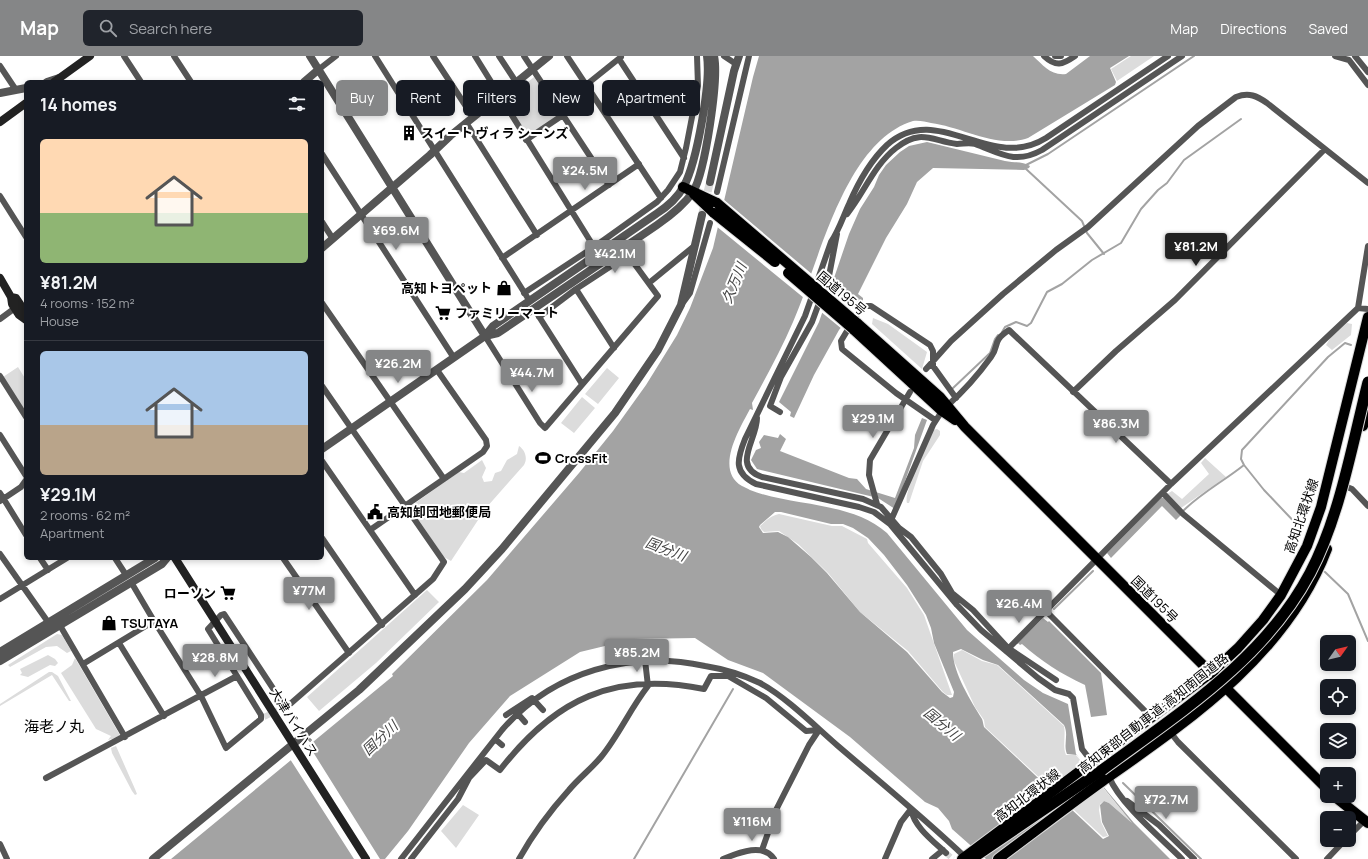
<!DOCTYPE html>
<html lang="en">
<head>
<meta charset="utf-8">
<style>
  body { margin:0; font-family:Manrope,"Noto Sans JP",sans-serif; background:#20242c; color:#f1f3f6; height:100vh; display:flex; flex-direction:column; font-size:15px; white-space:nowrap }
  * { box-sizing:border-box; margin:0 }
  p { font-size:13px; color:#9ea1a6 }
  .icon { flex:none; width:22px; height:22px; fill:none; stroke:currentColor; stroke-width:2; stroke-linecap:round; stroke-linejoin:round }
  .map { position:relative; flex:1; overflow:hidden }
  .side { position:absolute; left:24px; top:24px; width:300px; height:480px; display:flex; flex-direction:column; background:#171b24; border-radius:6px; box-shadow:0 2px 6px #0003 }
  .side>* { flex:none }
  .hud { position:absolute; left:336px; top:24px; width:380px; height:36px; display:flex; gap:8px }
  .needle { width:26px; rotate:56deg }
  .controls { position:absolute; left:1320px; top:579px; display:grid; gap:8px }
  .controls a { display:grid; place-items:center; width:36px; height:36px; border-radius:6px; background:#171b24; box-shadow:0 2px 6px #0003; font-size:20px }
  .price { position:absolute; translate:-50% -34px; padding:0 9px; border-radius:4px; background:#858687; color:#fff; font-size:13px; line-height:26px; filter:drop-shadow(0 1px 2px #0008) }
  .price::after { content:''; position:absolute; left:50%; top:24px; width:12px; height:9px; margin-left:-6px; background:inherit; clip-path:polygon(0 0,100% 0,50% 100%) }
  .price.current { background:#222; color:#fff }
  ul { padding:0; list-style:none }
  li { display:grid; align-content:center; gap:8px; height:212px; padding:0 16px }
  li+li { border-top:1px solid #363941 }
  li span { display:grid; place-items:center; height:124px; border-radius:6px; color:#555 }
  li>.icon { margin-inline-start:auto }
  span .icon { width:72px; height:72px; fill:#fffc; stroke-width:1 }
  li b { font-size:17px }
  h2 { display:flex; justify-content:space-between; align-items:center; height:48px; padding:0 16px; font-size:17px }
  .tag { padding:0 14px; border-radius:6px; background:#171b24; box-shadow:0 2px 6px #0003; font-size:14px; line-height:36px }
  .tag.current { background:#858687; color:#fff }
  header { display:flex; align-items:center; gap:24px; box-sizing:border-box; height:56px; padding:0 20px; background:#858687; color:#fff }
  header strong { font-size:19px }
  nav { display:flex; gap:22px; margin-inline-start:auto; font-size:14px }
  .search { width:280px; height:36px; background:#20242c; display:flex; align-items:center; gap:10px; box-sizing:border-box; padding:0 14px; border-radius:6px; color:#9ea1a6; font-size:15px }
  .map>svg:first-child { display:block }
  .green { fill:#dcdcdc }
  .water { fill:#a3a3a3; fill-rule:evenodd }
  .pier { fill:#fff }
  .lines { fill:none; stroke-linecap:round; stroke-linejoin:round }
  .stream { stroke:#a3a3a3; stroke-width:2 }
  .minor-tunnel { stroke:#d9d9d9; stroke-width:6; stroke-dasharray:6 3; stroke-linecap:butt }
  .tertiary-tunnel { stroke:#d9d9d9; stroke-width:8; stroke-dasharray:8 4; stroke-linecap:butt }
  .primary-casing { stroke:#dbdbdb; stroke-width:12 }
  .trunk-casing { stroke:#dbdbdb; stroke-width:12 }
  .motorway-casing { stroke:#dbdbdb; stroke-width:13 }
  .minor { stroke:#555; stroke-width:6 }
  .tertiary { stroke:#555; stroke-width:8 }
  .secondary { stroke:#222; stroke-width:8 }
  .primary { stroke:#000; stroke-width:10 }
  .trunk { stroke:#000; stroke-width:10 }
  .motorway { stroke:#000; stroke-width:11 }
  .trunk-bridge-casing { stroke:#dbdbdb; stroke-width:12; stroke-linecap:butt }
  .motorway-bridge-casing { stroke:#dbdbdb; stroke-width:13; stroke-linecap:butt }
  .trunk-bridge { stroke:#000; stroke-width:10 }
  .motorway-bridge { stroke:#000; stroke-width:11 }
  .labels { text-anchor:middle; stroke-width:4; stroke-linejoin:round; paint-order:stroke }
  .poi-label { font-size:13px; font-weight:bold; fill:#000; stroke:#fff; text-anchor:start }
  .street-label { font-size:13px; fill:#000; stroke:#fff }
  .water-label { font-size:14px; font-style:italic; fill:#444; stroke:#fff }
  .quarter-label { font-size:15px; fill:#000; stroke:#fff }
</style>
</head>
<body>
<header>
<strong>Map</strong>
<div class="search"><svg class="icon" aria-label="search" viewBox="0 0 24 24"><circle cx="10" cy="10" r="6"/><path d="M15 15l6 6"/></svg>Search here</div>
<nav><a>Map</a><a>Directions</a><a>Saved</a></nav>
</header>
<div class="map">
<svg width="1368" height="803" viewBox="0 0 1368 803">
  <rect width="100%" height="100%" fill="#fff"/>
  <path class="green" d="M1131 0H1154L1117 25 1111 13Z
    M534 21 558 57V60L529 79H526L505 45Z
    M873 262 888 268 927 296 922 313 872 268Z
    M1347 267 1352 268 1351 279 1332 294 1326 289 1331 281Z
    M18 311 26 324V356L3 321Z
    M607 312 619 322 598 348 585 338Z
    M582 341 595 352 574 377 561 367Z
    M937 373 940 375V379L923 405 909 447H907C903 437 928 386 933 374Z
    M519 390C525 394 528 402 524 409L486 452 451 505 444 501 411 453V450L456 418 459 416 464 417 482 404 486 412 482 421 484 426 492 425 495 417 501 415 507 404 517 398Z
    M1205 402 1226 421 1181 452 1167 438 1172 435 1182 443 1209 418 1201 407Z
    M779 458 832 470H842L867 483 868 487 907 532 924 559 952 639H947L943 636 908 595 860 556 828 517 798 488 779 475 764 476 761 473 760 470C767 464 770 460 779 458Z
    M427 534 439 546 376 607 319 655 307 641Z
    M57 578 62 579 71 595 67 597 57 590 46 591 10 611 8 609Z
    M962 594 982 605 997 609 1064 670C1066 681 1062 689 1066 699H1076L1132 767 1109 747 1104 745 1100 748 1099 754 1101 766 1108 780 1103 781 985 671 984 664 975 651 954 605V598Z
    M48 599 55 603 58 607 55 610 50 609 28 621 20 619 22 617 20 613Z
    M75 602 121 681 108 684 111 680 96 673 61 617 72 609Z
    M49 616H52L58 620 71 645H69L52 619 0 650V648Z
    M116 690 135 733 137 738 135 739 132 735 112 697 111 692Z
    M463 749 479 759 456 792 441 775Z"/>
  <path class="water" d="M759 0H1033C1043 9 1051 20 1066 18L1090 0H1129L1110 12 1116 26 1115 29 1028 82C997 93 962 71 931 67 926 66 919 64 913 65 844 86 819 207 793 266 781 294 766 321 752 347L753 354 750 353C740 372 714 414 742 430 744 431 747 432 750 434 793 451 851 445 887 477L967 574 1024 624 1043 637 1068 648 1076 698 1134 767 1170 803H986L952 773 949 765 938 752 925 746 850 681 763 617 728 604 695 582 634 583 580 596 510 640 469 687 408 775 385 803H171L393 620 392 618 487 524 579 417 613 375 646 329 677 279 690 252 713 192 753 21ZM775 456H781L831 468H843L853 472 868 482 884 499 907 529 926 559 931 572 934 587 954 636 953 641 950 642 942 636 907 596 860 556 827 517 811 501 788 481 778 476 763 477 759 471 760 469ZM961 593 983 604 998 609 1064 669C1069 679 1063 688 1067 698L1077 699 1132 767 1109 747 1104 745 1100 749 1102 766 1109 780 1103 783 984 671C983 668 983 665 982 663 971 645 953 617 953 596Z
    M927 86 1005 105C1014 107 1023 105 1030 110L1029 112 1024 114 933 112 917 126 907 148 886 182 858 238 863 242V244L839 274 814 319 794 362 790 360 791 356 779 346 819 266 849 178 860 153 874 131 879 119 886 109 900 96 909 90Z
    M922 362 927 364 895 453 878 442 757 413 751 404 756 394 761 392 759 386 764 379 778 382 780 378 786 383 780 395 849 422 857 423 866 433 895 442 914 392 915 379Z
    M1165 441 1181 459 1176 464 1162 450 1111 502 1107 497 1161 442Z
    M1043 562 1048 566 1049 565 1101 617 1107 659 1091 661 1085 629C1061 618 1041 605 1022 588L1020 589 1018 587Z"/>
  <path class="pier" d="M723 143 813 219 804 242 716 170Z
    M828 232 857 255 842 273 820 255Z
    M308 688 380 803H354L290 703Z"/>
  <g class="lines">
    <path class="stream" d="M1026 109 1048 98 1194 0
      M1025 112 1082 165 1087 177 1104 198
      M1002 276 1005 271 1016 266 1027 270 1031 267 1047 236 1062 228 1092 204 1121 187 1141 153 1158 134 1167 127 1184 104 1241 63
      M952 333 990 297 995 283 998 279
      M1244 409 1264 434 1302 474
      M1183 455C1201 437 1224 425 1244 409L1241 403 1242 394 1328 301 1345 287 1351 289
      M1325 516 1348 538 1368 585
      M1054 553 1093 515
      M1123 727 1201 803
      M634 803 733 633"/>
    <path class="minor-tunnel" d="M264 661 284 651
      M946 797 953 803"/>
    <path class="tertiary-tunnel" d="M702 159 710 126"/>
    <defs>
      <path id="primary" d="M1363 370 1368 350
        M962 803 1211 617 1238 592 1263 564 1281 539 1307 490 1321 451 1368 261
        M998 803C1033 777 1068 750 1103 725 1191 663 1287 598 1327 493"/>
      <path id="trunk" d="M683 131 717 147
        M694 138 714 157
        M857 267 940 341 965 371 1327 733
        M853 273 942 355 955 364
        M1334 740 1368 767"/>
      <path id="motorway" d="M971 803 1102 714"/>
    </defs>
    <use href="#primary" class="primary-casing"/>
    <use href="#trunk" class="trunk-casing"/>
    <use href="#motorway" class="motorway-casing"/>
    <path class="minor" d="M124 0 141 26
      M174 0 191 26
      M375 0 529 244
      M433 0 473 61
      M475 0 594 191
      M499 0 516 26
      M524 0 609 129
      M567 0 661 142
      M724 0 736 8
      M1044 0C1056 11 1062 9 1075 0
      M1055 0H1061
      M1335 0 1349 4 1368 29
      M1355 0 1368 16
      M619 3 684 102
      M0 10 16 34
      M318 14 336 0
      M586 29 621 1
      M467 68 537 179
      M526 84 563 59
      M322 98 454 302
      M717 136 749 0
      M0 140 26 181
      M847 158C864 137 874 109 896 92 921 72 932 85 957 88 963 88 969 86 975 88 1000 97 1015 109 1042 94L1182 0
      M322 166 333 183
      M502 202 639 108
      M649 227 693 191
      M576 233 614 292
      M524 237 594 191 657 146 668 134 680 116 686 92 698 30 697 0
      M322 247 444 423
      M682 248 690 237 710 167
      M1358 252 1368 253
      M538 259 582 328
      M0 263 15 252
      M485 280 540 367 545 372 658 240 628 199 576 233 539 261
      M926 313 951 285 1003 238 1056 194 1088 171 1198 70 1236 41C1249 36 1257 40 1267 47L1368 127
      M0 320 26 361
      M1073 336 1116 295 1175 244 1325 93
      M947 350C964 335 978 319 991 301 1000 289 991 286 1009 274L1171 428
      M780 356 770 350 781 321 812 266 829 220 837 178
      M757 362C757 384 731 410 762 421L863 443 881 451 899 472 911 481 941 518 952 537 973 554 1008 592 1056 624
      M935 364 896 337 842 293 841 285 859 255 865 250H871L930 289 933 295V310L956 342
      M0 379 26 420
      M322 405 415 539
      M1347 431 1352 433 1368 450
      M0 437 26 479
      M1163 437 1183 458 1281 539
      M0 445 21 431 26 424
      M877 448 869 419 870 404 910 336
      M892 462 933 369 942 355
      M370 474 483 396 487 390 486 384 437 314
      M322 482 382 569
      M0 498 48 566
      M40 502 48 514
      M115 502 126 519
      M283 502 349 597
      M131 526 154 565
      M0 543 67 502
      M1045 554 1152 662
      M58 566 125 681
      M119 587 164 660
      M1006 595 1171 428 1358 252 1368 190
      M83 608 154 565 201 640 226 692 261 663V659L208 573 221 559 224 558 280 643 289 649 433 523 444 506 322 330
      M728 617V620L766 642 806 675 819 674
      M518 658 525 666
      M506 659 532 642 543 654
      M1171 677 1178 686 1296 803
      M495 683 502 689
      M1092 706 1082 693 1073 642 1069 638 1055 634 1038 622 981 574 957 549 890 468 874 456 859 451 756 428C733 417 737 403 745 383L805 260 831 186C839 174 843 161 849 148 858 127 870 105 887 89 938 44 990 117 1046 82L1168 0
      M467 721 469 722 486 704 500 714C555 643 614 615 704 633L711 620H728
      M1109 721C1121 749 1160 781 1182 803
      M46 722 237 620
      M1127 745 1159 769 1194 803
      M911 753C914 771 933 785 946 797
      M1349 780 1364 765
      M0 788 7 803
      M762 794 776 754 809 689 819 674
      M401 803 502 674C553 615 631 594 705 610 724 613 743 619 760 627 786 641 815 670 838 690 880 726 924 762 965 801
      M411 803 458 743 469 722
      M519 803C533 778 550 755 569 734 579 722 591 713 601 701 619 679 630 653 648 630L645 604
      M723 803C738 797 763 786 774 803
      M885 803 901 766 911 753
      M932 803 943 794
      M1327 803 1345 784"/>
    <path class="tertiary" d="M310 0 485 280
      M47 26 59 22
      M304 26 318 14
      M0 37 26 32
      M710 126 734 15 739 0
      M322 192 430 99 450 80 549 0
      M485 280 498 277 657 169C670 160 684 149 693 136 705 116 719 23 714 0
      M322 393 485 280 493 270 656 158C667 151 678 141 684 130 697 105 711 27 707 0
      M0 596 155 502
      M0 605 162 508 167 502
      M153 803 359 634 465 533 502 493 615 357 658 294 681 249 702 159"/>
    <path class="secondary" d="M54 26 90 0
      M0 66 26 47
      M0 222 11 241 12 248 19 259 26 264
      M11 241 16 242 26 257 25 262
      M175 502 366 803"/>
    <use href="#primary" class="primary"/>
    <use href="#trunk" class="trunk"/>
    <use href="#motorway" class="motorway"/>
    <defs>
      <path id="trunk-bridge" d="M717 147 857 267
        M714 157 775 206
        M788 217 853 273"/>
      <path id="motorway-bridge" d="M1102 714C1179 657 1264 604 1310 517 1340 460 1352 389 1368 326"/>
    </defs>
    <use href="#trunk-bridge" class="trunk-bridge-casing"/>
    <use href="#motorway-bridge" class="motorway-bridge-casing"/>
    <use href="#trunk-bridge" class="trunk-bridge"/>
    <use href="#motorway-bridge" class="motorway-bridge"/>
  </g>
  <defs>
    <symbol id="building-bare" viewBox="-9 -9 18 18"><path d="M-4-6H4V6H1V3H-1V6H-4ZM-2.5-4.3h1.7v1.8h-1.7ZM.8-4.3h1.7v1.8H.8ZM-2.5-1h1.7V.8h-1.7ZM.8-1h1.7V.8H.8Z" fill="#000" stroke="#fff" stroke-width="2.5" paint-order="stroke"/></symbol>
    <symbol id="shop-bare" viewBox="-9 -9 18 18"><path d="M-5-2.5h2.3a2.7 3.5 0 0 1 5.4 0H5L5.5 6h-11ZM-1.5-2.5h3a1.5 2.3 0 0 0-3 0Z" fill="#000" stroke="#fff" stroke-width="2.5" paint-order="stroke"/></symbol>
    <symbol id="supermarket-bare" viewBox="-9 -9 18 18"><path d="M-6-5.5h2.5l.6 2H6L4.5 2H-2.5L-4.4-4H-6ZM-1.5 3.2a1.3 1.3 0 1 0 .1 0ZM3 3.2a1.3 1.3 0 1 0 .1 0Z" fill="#000" stroke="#fff" stroke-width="2.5" paint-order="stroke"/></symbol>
    <symbol id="stadium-bare" viewBox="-9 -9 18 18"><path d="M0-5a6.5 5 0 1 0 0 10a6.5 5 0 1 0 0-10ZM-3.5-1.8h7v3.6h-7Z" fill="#000" stroke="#fff" stroke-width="2.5" paint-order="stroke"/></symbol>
    <symbol id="civic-bare" viewBox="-9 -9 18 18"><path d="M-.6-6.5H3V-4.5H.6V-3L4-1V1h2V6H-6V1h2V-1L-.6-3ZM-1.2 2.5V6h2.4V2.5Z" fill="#000" stroke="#fff" stroke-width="2.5" paint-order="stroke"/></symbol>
  </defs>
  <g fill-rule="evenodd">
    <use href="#building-bare" x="398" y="66" width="22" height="22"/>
    <use href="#shop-bare" x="493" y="221" width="22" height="22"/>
    <use href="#supermarket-bare" x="432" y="246" width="22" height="22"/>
    <use href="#stadium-bare" x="532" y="391" width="22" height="22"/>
    <use href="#civic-bare" x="364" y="445" width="22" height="22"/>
    <use href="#supermarket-bare" x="217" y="526" width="22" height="22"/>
    <use href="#shop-bare" x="98" y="556" width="22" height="22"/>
  </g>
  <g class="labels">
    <g class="poi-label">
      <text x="421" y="82">スイート ヴィラ シーンズ</text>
      <text x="492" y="237" text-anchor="end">高知トヨペット</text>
      <text x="455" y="262">ファミリーマート</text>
      <text x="555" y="407">CrossFit</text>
      <text x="387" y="461">高知卸団地郵便局</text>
      <text x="216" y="542" text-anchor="end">ローソン</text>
      <text x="121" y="572">TSUTAYA</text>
    </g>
    <g class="street-label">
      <text transform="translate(842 237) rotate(40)" y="5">国道195号</text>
      <text transform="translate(1301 460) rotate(-71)" y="5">高知北環状線</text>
      <text transform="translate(1155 543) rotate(45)" y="5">国道195号</text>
      <text transform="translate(1153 657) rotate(-38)" y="5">高知東部自動車道;高知南国道路</text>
      <text transform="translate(294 666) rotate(58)" y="5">大津バイパス</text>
      <text transform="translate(1027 739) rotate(-37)" y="5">高知北環状線</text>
    </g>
    <g class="water-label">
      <text transform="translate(734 227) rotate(-67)" y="5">久万川</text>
      <text transform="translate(666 493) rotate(21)" y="5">国分川</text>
      <text transform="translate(942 668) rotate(40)" y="5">国分川</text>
      <text transform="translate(380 682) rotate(-43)" y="5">国分川</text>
    </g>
    <g class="quarter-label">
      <text x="54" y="676">海老ノ丸</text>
    </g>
  </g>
</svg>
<div class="controls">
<a><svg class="needle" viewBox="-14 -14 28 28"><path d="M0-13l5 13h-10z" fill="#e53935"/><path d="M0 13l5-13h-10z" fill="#9ea1a6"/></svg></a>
<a><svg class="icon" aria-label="locate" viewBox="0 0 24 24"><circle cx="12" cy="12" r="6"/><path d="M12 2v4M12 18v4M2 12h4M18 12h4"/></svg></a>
<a><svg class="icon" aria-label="layers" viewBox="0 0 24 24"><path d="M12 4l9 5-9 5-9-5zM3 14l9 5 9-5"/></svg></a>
<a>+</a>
<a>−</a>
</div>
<b class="price" style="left:585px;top:135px">¥24.5M</b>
<b class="price" style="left:396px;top:195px">¥69.6M</b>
<b class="price current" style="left:1196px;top:211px">¥81.2M</b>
<b class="price" style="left:615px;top:218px">¥42.1M</b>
<b class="price" style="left:398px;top:328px">¥26.2M</b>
<b class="price" style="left:532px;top:337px">¥44.7M</b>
<b class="price" style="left:873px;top:383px">¥29.1M</b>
<b class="price" style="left:1116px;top:388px">¥86.3M</b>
<b class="price" style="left:309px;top:555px">¥77M</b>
<b class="price" style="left:1019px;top:568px">¥26.4M</b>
<b class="price" style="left:637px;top:617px">¥85.2M</b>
<b class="price" style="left:215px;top:622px">¥28.8M</b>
<b class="price" style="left:1166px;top:764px">¥72.7M</b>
<b class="price" style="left:752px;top:786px">¥116M</b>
<div class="hud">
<a class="tag current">Buy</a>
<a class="tag">Rent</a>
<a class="tag">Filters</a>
<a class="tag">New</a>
<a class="tag">Apartment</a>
</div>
<section class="side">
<h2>14 homes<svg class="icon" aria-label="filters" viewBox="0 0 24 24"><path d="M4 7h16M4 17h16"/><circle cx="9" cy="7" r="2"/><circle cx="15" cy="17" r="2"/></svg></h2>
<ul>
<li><span style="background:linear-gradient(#ffd9b3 60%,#8fb573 0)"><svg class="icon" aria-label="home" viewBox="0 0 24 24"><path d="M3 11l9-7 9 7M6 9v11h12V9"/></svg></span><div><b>¥81.2M</b><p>4 rooms · 152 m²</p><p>House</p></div></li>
<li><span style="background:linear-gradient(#a9c7e8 60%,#b9a48a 0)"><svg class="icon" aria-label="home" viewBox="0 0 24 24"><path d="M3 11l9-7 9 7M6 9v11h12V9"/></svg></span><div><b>¥29.1M</b><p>2 rooms · 62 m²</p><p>Apartment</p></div></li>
</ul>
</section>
</div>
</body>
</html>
